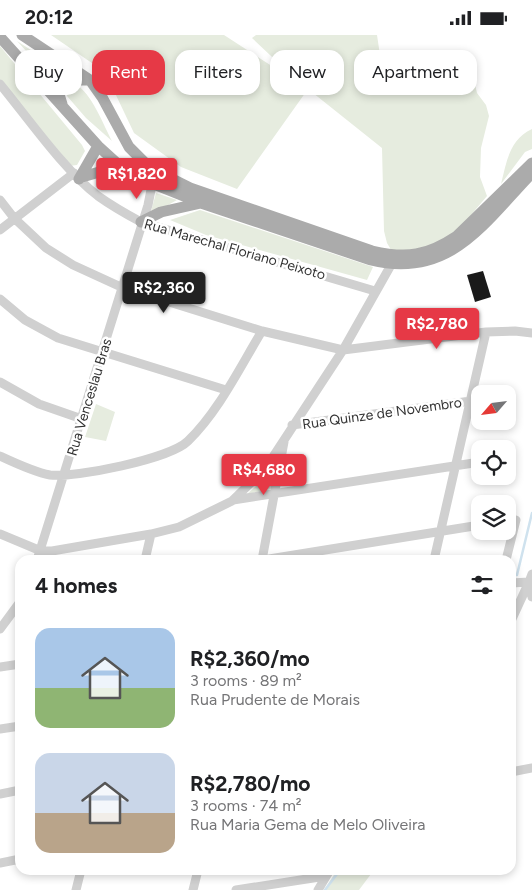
<!DOCTYPE html>
<html lang="en">
<head>
<meta charset="utf-8">
<style>
  body { margin:0; font-family:Figtree,sans-serif; background:#f6f6f6; color:#202124; height:100vh; display:flex; flex-direction:column; font-size:19px; white-space:nowrap }
  * { box-sizing:border-box; margin:0 }
  p { font-size:16px; color:#757577 }
  .icon { flex:none; width:28px; height:28px; fill:none; stroke:currentColor; stroke-width:2; stroke-linecap:round; stroke-linejoin:round }
  .map { position:relative; flex:1; overflow:hidden }
  .details { position:absolute; left:15px; top:520px; width:501px; height:320px; display:flex; flex-direction:column; background:#fff; border-radius:15px; box-shadow:0 2px 8px #0003 }
  .details>* { flex:none }
  .hud { position:absolute; left:15px; top:15px; width:502px; height:45px; display:flex; gap:10px }
  .needle { width:32px; rotate:242deg }
  .controls { position:absolute; left:471px; top:350px; display:grid; gap:10px }
  .controls a { display:grid; place-items:center; width:45px; height:45px; border-radius:10px; background:#fff; box-shadow:0 2px 8px #0003; font-size:25px }
  .price { position:absolute; translate:-50% -42px; padding:0 11px; border-radius:5px; background:#e63946; color:#fff; font-size:16px; line-height:32px; filter:drop-shadow(0 1px 2px #0008) }
  .price::after { content:''; position:absolute; left:50%; top:30px; width:15px; height:11px; margin-left:-8px; background:inherit; clip-path:polygon(0 0,100% 0,50% 100%) }
  .price.selected { background:#222; color:#fff }
  ul { padding:0; list-style:none }
  li { display:flex; align-items:center; gap:15px; height:125px; padding:0 20px }
  li span { display:grid; place-items:center; flex:none; width:140px; height:100px; border-radius:15px; color:#555 }
  li>.icon { margin-inline-start:auto }
  span .icon { width:60px; height:60px; fill:#fffc; stroke-width:1 }
  li b { font-size:21px }
  h2 { display:flex; justify-content:space-between; align-items:center; height:60px; padding:0 20px; font-size:21px }
  .chip { padding:0 18px; border-radius:15px; background:#fff; box-shadow:0 2px 8px #0003; font-size:18px; line-height:45px }
  .chip.selected { background:#e63946; color:#fff }
  .status { display:flex; justify-content:space-between; align-items:center; height:35px; padding:0 25px; background:#fff; direction:ltr }
  .status svg { height:14px; fill:currentColor }
  .map>svg:first-child { display:block }
  .green { fill:#e6ecdf }
  .lines { fill:none; stroke-linecap:round; stroke-linejoin:round }
  .stream { stroke:#cfe2ee; stroke-width:2.5 }
  .building { fill:#1a1a1a }
  .minor { stroke:#d0d0d0; stroke-width:9 }
  .major { stroke:#ababab; stroke-width:11 }
  .labels { text-anchor:middle; stroke-width:5; stroke-linejoin:round; paint-order:stroke }
  .street-label { font-size:14px; fill:#333; stroke:#fff }
</style>
</head>
<body>
<div class="status"><b>20:12</b><svg viewBox="0 0 49 12"><path d="M0 12V9h3v3zM5 12V6h3v6zM10 12V3h3v9zM15 12V0h3v12zM26 1h20v11H26zM47 4h2v5h-2z"/></svg></div>
<div class="map">
<svg width="532" height="855" viewBox="0 0 532 855">
  <rect width="100%" height="100%" fill="#fff"/>
  <path class="green" d="M51 0H224L304 52 252 3 256 0H377L384 47 420 44 471 32 477 58 486 70 489 81 481 113 480 142 487 161 455 199 426 216 393 218 387 208 384 196 382 113 308 54 237 154 181 132 134 98 105 37Z
    M17 6 68 39 58 51Z
    M0 11 82 110 85 116 77 130 69 131 0 47Z
    M76 50C91 57 104 91 112 106L86 83 67 61 68 56Z
    M532 94V114L525 117 501 149C507 126 509 105 532 94Z
    M156 158 177 165 150 180Z
    M200 175 373 232 367 245 206 200 170 185Z
    M96 369 115 377 106 406 85 402Z
    M279 418 272 454 247 459 263 445Z
    M337 835H374L359 855H324Z"/>
  <g class="lines">
    <path class="stream" d="M517 540 532 478
      M511 559 514 554
      M325 855 340 835"/>
  </g>
  <path class="building" d="M483 236 491 262 475 267 467 240Z"/>
  <g class="lines">
    <path class="minor" d="M0 49C28 83 64 135 98 161 112 171 126 179 141 187L375 256
      M0 165 14 183 46 213 73 230 121 252 262 296 343 315 486 297 515 296 532 298
      M0 195 74 138
      M0 264 25 285 58 303 226 355
      M0 347 39 369 82 384
      M292 390 471 366
      M0 421C15 428 34 437 50 440 75 443 170 424 188 406 219 376 240 332 262 296
      M233 465 480 427
      M0 499 41 516H52L151 499 179 492 232 466 265 434 343 315 391 230
      M37 525 148 170 152 150
      M145 525 151 499
      M262 525 284 407
      M263 525 480 490
      M434 525 486 297
      M506 525 516 485 508 486
      M532 539 529 547 532 562
      M511 548 529 547
      M511 586 529 547
      M0 594 20 567
      M0 632 20 629
      M0 694 20 691
      M511 737 532 733
      M0 759 20 755
      M0 828 20 824
      M76 855 81 835
      M193 855 198 835
      M236 855 326 841
      M318 855 330 835"/>
    <path class="major" d="M22 0 90 45 102 62 129 112 150 133 190 153 372 216C407 224 427 221 457 201L532 128
      M0 2 98 111 120 131 136 142 201 168 371 225C450 244 483 189 532 138
      M62 69 58 56 61 50 74 45H90
      M82 142 120 131
      M79 144 98 111
      M141 187 161 177 201 168"/>
  </g>
  <g class="labels">
    <g class="street-label">
      <text transform="translate(235 214) rotate(16)" y="5">Rua Marechal Floriano Peixoto</text>
      <text transform="translate(89 362) rotate(-73)" y="5">Rua Venceslau Bras</text>
      <text transform="translate(382 378) rotate(-8)" y="5">Rua Quinze de Novembro</text>
    </g>
  </g>
</svg>
<div class="controls">
<a><svg class="needle" viewBox="-14 -14 28 28"><path d="M0-13l5 13h-10z" fill="#e53935"/><path d="M0 13l5-13h-10z" fill="#757577"/></svg></a>
<a><svg class="icon" aria-label="locate" viewBox="0 0 24 24"><circle cx="12" cy="12" r="6"/><path d="M12 2v4M12 18v4M2 12h4M18 12h4"/></svg></a>
<a><svg class="icon" aria-label="layers" viewBox="0 0 24 24"><path d="M12 4l9 5-9 5-9-5zM3 14l9 5 9-5"/></svg></a>
</div>
<b class="price" style="left:137px;top:165px">R$1,820</b>
<b class="price selected" style="left:164px;top:279px">R$2,360</b>
<b class="price" style="left:437px;top:315px">R$2,780</b>
<b class="price" style="left:264px;top:461px">R$4,680</b>
<div class="hud">
<a class="chip">Buy</a>
<a class="chip selected">Rent</a>
<a class="chip">Filters</a>
<a class="chip">New</a>
<a class="chip">Apartment</a>
</div>
<section class="details">
<h2>4 homes<svg class="icon" aria-label="filters" viewBox="0 0 24 24"><path d="M4 7h16M4 17h16"/><circle cx="9" cy="7" r="2"/><circle cx="15" cy="17" r="2"/></svg></h2>
<ul>
<li><span style="background:linear-gradient(#a9c7e8 60%,#8fb573 0)"><svg class="icon" aria-label="home" viewBox="0 0 24 24"><path d="M3 11l9-7 9 7M6 9v11h12V9"/></svg></span><div><b>R$2,360/mo</b><p>3 rooms · 89 m²</p><p>Rua Prudente de Morais</p></div></li>
<li><span style="background:linear-gradient(#c9d6e8 60%,#b9a48a 0)"><svg class="icon" aria-label="home" viewBox="0 0 24 24"><path d="M3 11l9-7 9 7M6 9v11h12V9"/></svg></span><div><b>R$2,780/mo</b><p>3 rooms · 74 m²</p><p>Rua Maria Gema de Melo Oliveira</p></div></li>
</ul>
</section>
</div>
</body>
</html>
